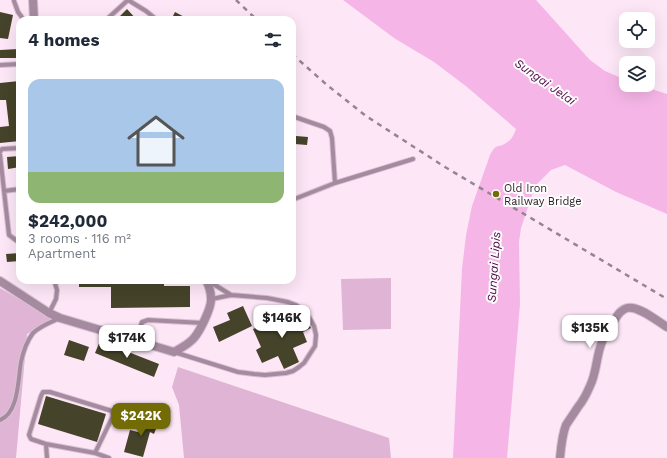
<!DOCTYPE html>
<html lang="en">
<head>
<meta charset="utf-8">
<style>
  body { margin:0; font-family:"Work Sans",sans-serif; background:#f2f2f3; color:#1f2937; height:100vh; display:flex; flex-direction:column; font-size:15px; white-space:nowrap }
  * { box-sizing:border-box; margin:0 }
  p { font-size:13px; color:#747a83 }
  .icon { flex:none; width:22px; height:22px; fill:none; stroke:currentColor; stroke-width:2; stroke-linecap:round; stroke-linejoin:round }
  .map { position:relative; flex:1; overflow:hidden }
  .side { position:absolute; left:16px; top:16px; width:280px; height:268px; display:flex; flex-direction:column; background:#fff; border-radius:12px; box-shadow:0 4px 16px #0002 }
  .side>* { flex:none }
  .fabs { position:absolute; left:619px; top:12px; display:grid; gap:8px }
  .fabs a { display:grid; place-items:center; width:36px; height:36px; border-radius:8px; background:#fff; box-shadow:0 4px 16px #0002; font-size:20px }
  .price { position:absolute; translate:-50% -34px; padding:0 9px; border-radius:8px; background:#fff; color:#222; font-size:13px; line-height:26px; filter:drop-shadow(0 1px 2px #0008) }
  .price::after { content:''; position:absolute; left:50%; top:24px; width:12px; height:9px; margin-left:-6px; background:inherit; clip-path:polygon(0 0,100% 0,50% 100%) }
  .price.current { background:#726b06; color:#fff }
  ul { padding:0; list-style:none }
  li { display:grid; align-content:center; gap:8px; height:212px; padding:0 12px }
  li+li { border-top:1px solid #e0e1e3 }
  li span { display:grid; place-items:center; height:124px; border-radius:12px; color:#555 }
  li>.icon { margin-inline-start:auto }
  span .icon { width:72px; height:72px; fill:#fffc; stroke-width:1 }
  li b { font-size:17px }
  h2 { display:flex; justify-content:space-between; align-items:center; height:48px; padding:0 12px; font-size:17px }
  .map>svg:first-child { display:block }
  .green { fill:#dfb4d5 }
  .water { fill:#f5b6e7 }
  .building { fill:#45442a }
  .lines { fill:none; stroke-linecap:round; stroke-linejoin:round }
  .service-casing { stroke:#d7c3d1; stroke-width:6 }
  .minor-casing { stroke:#d7c3d1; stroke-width:10 }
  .service { stroke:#a68ba0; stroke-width:4 }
  .minor { stroke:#a68ba0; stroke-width:8 }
  .rail { stroke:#958591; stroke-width:2.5; stroke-dasharray:5 5; stroke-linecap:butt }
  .poi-dot { fill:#726b06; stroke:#fcfcfc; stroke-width:1.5 }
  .labels { text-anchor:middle; stroke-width:4; stroke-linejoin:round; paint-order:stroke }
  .poi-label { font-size:11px; fill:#291f26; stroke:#fcfcfc; text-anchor:start }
  .water-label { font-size:12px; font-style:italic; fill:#4f0546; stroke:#fcfcfc }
</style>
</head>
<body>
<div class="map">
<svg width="667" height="458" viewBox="0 0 667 458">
  <rect width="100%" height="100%" fill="#fde7f7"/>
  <path class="green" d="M391 278V329L343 330 341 279Z
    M0 288 54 319 27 334 16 458H0Z
    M178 367 389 438 391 458H184L179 405 172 387Z"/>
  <path class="water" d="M343 0H536L590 60 605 71 626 80V85H639L667 94V214L616 192 565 165 551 170 537 184 533 192 521 228 519 242 520 304 507 458H453L462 269 466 235 472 206 490 155C497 142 497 149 506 143 512 140 514 134 516 129L467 87 434 62 394 38Z"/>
  <path class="building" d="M127 9 137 20H116Z
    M0 12 13 15 8 39 0 38Z
    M175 12 190 20H171Z
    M19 49V58H0V50Z
    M19 81 20 98H18L20 120V141L0 143V127L9 126 6 100H0V83Z
    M296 136 308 137 307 145 295 144Z
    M20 156V167L8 169 7 157Z
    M20 253V261L7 262 6 254Z
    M79 280H164V286H190V307L111 308V287H79Z
    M243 306 252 326 219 342 213 327 230 320 227 313Z
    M294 312 298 321 305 318 311 328 303 332 307 342 293 348 299 362 284 369 278 356 262 363 256 350 261 347 253 329Z
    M69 340 89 347 84 361 64 355Z
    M100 341 159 364 154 377 95 353Z
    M46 396 106 414 97 442 38 424Z
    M144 415 159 421 154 434 150 432 143 457 124 452 130 430 138 432Z"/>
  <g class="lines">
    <defs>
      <path id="service" d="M14 1 18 12 24 20
        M106 20 128 0 146 11 157 20
        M1 65 20 64
        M292 116 324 127 330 131 332 138 335 183
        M0 152 2 149 20 148
        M0 155 4 191 20 189
        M4 191 9 235 13 238 20 243
        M292 200 335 183 413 159
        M207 280 231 295
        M49 313 56 299 57 290 54 280
        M139 341 141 325 142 322 148 320 203 323
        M174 352 238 372 254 374 265 375 286 373 293 371 299 367 304 363 315 346 316 335 314 326 310 319 306 313 296 305 288 302 267 298 231 295 212 299
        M43 392H50L112 411 113 416 95 453 46 444 31 439 29 435 41 396Z
        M0 420C19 413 18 378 21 362 23 352 27 341 33 333 40 326 51 322 60 318
        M46 444 47 458
        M95 453 109 458"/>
      <path id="minor" d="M33 0 34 20
        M0 281 49 313 60 318 174 352C181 348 189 344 194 338 200 331 212 307 211 298 211 292 209 286 206 280
        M560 458C561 447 562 435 566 425 570 419 574 413 578 407 583 401 587 393 590 386 597 372 596 356 602 342 604 334 609 327 614 321 617 316 620 310 627 308 638 305 657 321 667 327"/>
    </defs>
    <use href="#service" class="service-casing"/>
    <use href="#minor" class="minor-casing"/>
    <use href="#service" class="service"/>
    <use href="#minor" class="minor"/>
    <path class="rail" d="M236 0 257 20
      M292 54 327 85 366 116 445 167 667 299"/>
  </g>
  <circle class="poi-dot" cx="496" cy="194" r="4"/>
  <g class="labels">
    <g class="poi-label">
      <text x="504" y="192">Old Iron<tspan x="504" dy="13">Railway Bridge</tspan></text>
    </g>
    <g class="water-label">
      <text transform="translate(545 82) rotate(35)" y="4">Sungai Jelai</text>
      <text transform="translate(494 267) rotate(-86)" y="4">Sungai Lipis</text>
    </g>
  </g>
</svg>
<div class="fabs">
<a><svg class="icon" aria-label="locate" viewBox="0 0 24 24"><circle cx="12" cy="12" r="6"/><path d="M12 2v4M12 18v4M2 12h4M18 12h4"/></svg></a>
<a><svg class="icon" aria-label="layers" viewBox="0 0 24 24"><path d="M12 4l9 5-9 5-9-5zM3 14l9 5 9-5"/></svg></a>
</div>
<b class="price" style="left:282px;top:339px">$146K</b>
<b class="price" style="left:590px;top:349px">$135K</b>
<b class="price" style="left:127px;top:359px">$174K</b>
<b class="price current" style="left:141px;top:437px">$242K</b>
<section class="side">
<h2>4 homes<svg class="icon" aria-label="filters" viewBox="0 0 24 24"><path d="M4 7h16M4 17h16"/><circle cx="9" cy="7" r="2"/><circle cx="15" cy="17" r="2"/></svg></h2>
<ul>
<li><span style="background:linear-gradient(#a9c7e8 75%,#8fb573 0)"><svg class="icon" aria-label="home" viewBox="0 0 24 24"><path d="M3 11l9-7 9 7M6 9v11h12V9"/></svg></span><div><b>$242,000</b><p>3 rooms · 116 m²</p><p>Apartment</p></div></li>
</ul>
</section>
</div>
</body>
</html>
